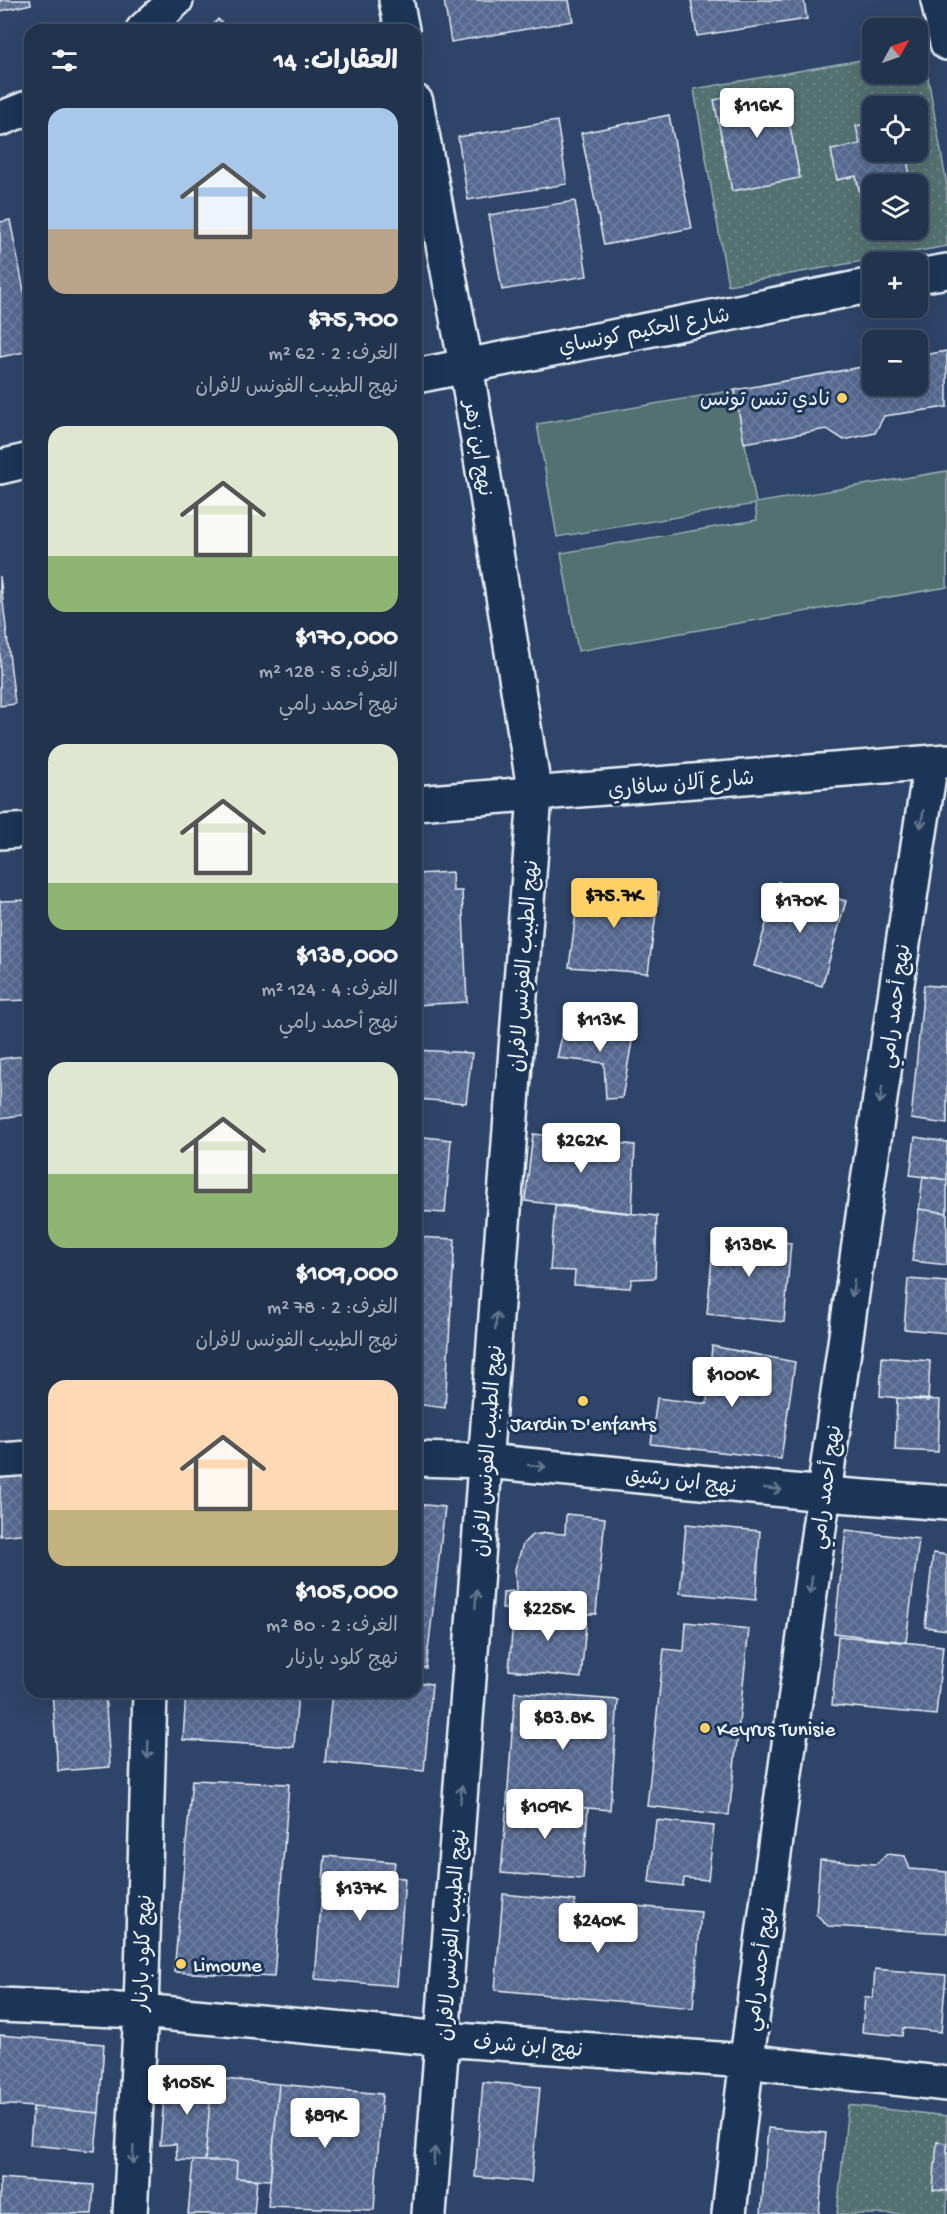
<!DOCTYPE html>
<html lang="ar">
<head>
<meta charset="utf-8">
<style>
  body { margin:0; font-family:"Gochi Hand","Playpen Sans Arabic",sans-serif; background:#2a3b55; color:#f1f3f6; direction:rtl; height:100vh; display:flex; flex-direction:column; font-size:22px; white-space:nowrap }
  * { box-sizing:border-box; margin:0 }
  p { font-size:20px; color:#a2aab6 }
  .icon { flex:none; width:33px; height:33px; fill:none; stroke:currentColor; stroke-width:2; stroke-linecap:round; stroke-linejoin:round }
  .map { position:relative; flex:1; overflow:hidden; direction:ltr }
  .details { position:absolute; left:24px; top:24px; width:398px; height:1674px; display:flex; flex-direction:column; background:#22334e; border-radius:18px; box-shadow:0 6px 24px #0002,0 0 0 2px #3f4e66; direction:rtl }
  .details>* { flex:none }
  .needle { width:39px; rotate:50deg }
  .controls { position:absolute; left:862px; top:18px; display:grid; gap:12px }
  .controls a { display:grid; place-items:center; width:66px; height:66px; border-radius:12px; background:#22334e; box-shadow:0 6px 24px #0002,0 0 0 2px #3f4e66; font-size:30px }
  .price { position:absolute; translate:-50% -51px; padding:0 14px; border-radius:6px; background:#fff; color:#222; font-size:20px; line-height:39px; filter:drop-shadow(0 2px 3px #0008) }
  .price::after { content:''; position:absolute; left:50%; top:36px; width:18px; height:14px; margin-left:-9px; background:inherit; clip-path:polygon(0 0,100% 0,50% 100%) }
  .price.active { background:#ffd166; color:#111 }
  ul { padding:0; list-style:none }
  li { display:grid; align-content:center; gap:12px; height:318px; padding:0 24px }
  li span { display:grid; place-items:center; height:186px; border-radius:18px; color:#555 }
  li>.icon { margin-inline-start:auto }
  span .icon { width:108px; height:108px; fill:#fffc; stroke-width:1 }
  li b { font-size:26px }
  h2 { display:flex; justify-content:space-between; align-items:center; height:72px; padding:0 24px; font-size:26px }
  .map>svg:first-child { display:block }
  .grass { fill:url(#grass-dots); stroke:#9db1b4; stroke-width:1.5; fill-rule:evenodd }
  .pitch { fill:#527170; stroke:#9db1b4; stroke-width:1.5 }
  .building { fill:url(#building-cross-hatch); stroke:#e8f1f8; stroke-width:1.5 }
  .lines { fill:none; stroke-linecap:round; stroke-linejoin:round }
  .minor-casing { stroke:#e8f1f8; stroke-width:38 }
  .minor { stroke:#1d3557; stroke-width:33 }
  .oneway { stroke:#64778f }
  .poi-dot { fill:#ffd166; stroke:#1d3557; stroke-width:2 }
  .labels { text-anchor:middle; stroke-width:6; stroke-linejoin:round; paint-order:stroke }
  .street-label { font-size:21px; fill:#e8f1f8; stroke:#1d3557 }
  .poi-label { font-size:21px; fill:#e8f1f8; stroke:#1d3557; text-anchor:start }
</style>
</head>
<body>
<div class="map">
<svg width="947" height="2214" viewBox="0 0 947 2214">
  <defs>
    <pattern id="grass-dots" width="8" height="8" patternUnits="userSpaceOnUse" patternTransform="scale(1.5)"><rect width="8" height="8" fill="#527170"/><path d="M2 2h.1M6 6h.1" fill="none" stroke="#6b8685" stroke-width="1.8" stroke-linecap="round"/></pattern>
    <pattern id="building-cross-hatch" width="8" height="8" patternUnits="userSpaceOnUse" patternTransform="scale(1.5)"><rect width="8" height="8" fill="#55688f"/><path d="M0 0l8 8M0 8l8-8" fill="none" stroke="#6d7ea0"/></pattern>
  </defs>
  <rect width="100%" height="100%" fill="#2e4468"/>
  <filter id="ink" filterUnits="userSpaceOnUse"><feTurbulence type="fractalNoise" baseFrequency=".0167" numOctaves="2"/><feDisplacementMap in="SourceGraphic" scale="12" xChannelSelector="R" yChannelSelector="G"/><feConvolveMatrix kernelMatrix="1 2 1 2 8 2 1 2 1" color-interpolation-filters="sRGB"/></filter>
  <g filter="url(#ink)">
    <path class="grass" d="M923 49 947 186V246L728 285 694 89 873 58V74H918V50ZM873 106H918V152H873ZM873 184H918V230H873Z
      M848 2105 947 2116V2214H837Z"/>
    <path class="pitch" d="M735 390 756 503 947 471V587L578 651 561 553 757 520 755 504 557 537 537 424Z"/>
    <path class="building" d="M0 0H30L31 4 0 11Z
      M444 0H569L573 21 451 42Z
      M691 0H804L807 19 697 36Z
      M218 19 229 30H208Z
      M782 86 800 178 732 191 714 100Z
      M669 115 692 228 604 245 581 133Z
      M557 121 567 184 468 200 458 137Z
      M873 122V152H905L912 184H873V220L866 222 856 176 837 180 831 150 860 144 856 126Z
      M575 201 587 276 502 290 489 215Z
      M10 220 30 321V351L0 357V222Z
      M947 351V407L884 416 875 433 844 440 827 429 744 443 735 390 873 365V386H918V356Z
      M0 576 15 704 0 706Z
      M452 872 453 891H462L467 1002 416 1005V874Z
      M778 882 846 901 822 986 754 966Z
      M580 883 659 892 648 973 569 967Z
      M30 900V1000L0 1001V901Z
      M924 985 947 987V1124L911 1119Z
      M564 1026 634 1030 622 1098 606 1099 604 1063 557 1058Z
      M416 1050 472 1053 466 1103 416 1099Z
      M30 1055V1114L0 1118V1059Z
      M25 1123H30V1192H26Z
      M533 1134 635 1145 632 1213 525 1201Z
      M416 1136 451 1140 445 1213 416 1211Z
      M915 1137 947 1142V1180L910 1175Z
      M923 1176 947 1180V1213L919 1209Z
      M555 1206 657 1216 655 1278 632 1279 630 1288 574 1285 575 1271 550 1270Z
      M919 1209 947 1213V1265L912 1261Z
      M714 1235 791 1243 784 1322 707 1314Z
      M416 1237 455 1239 445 1408 416 1404Z
      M908 1279 947 1282V1333L904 1329Z
      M712 1346 795 1362 781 1459 651 1444 657 1398 707 1404Z
      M882 1357 930 1361 928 1401 880 1396Z
      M897 1398 940 1400 938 1452 895 1450Z
      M30 1472V1533L0 1536V1474Z
      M416 1504 445 1507 426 1668 416 1666Z
      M566 1514 605 1518 596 1614 502 1609 503 1592 516 1591 515 1569 523 1544 532 1535 547 1533 565 1534Z
      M686 1524 760 1531 756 1600 680 1593Z
      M846 1530 919 1539 906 1642 834 1633Z
      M933 1553 947 1555V1630L925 1627Z
      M514 1606 587 1614 581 1678 509 1670Z
      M686 1622 749 1629 729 1815 647 1806 664 1649 684 1651Z
      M838 1636 943 1646 936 1715 832 1705Z
      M416 1682 432 1684 424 1771 325 1762 332 1692H416Z
      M52 1692H105L110 1767 58 1771Z
      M186 1692H298L294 1747 183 1740Z
      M515 1692 618 1700 610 1810 507 1801Z
      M192 1780 289 1784 274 1977 174 1972Z
      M507 1801 588 1808 583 1879 501 1873Z
      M656 1820 714 1826 708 1880 684 1878 683 1886 649 1882Z
      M887 1854 905 1856 910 1869 947 1872V1933L828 1926 816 1914 820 1860 876 1864Z
      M325 1856 395 1862 393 1877 405 1878 397 1986 315 1979Z
      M503 1894 575 1901 573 1934 621 1939 624 1905 701 1912 693 2008 495 1990Z
      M875 1969 946 1975 941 2032 903 2028 902 2036 862 2032 865 1997 873 1998Z
      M0 2035 104 2044 99 2113 0 2104Z
      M166 2075 212 2078 205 2161 177 2160 176 2144 160 2145Z
      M212 2078 279 2084 270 2180 236 2178 237 2161H205Z
      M483 2082 540 2087 531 2182 475 2177Z
      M279 2084 382 2094 374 2210 268 2206Z
      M33 2107 99 2113 95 2151 30 2145Z
      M768 2128 826 2133 819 2214H761Z
      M937 2142 947 2143V2191L933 2190Z
      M193 2161H237L236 2178 257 2180 254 2214H188Z
      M0 2178 94 2185 92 2214H0Z"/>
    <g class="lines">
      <defs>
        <path id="minor" d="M396 0 402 30
          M938 0 947 43
          M143 30 176 0
          M416 102 466 365 535 795 429 2214
          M0 119 30 107
          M918 276 947 271
          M416 376 873 285
          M0 467 30 460
          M416 803 947 761
          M0 832 30 830
          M416 1459 486 1461 824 1494 947 1503
          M0 1460 30 1458
          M0 2005 141 2011 443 2039 746 2061 947 2084
          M130 2214 141 2011 150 1692
          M729 2214C751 2009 781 1805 809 1600 848 1320 887 1041 931 762"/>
      </defs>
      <use href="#minor" class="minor-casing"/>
      <use href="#minor" class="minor"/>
    </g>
    <defs><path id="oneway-shaft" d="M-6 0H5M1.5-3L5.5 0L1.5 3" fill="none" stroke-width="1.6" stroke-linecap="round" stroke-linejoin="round" transform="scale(1.5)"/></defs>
    <g class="oneway">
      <use href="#oneway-shaft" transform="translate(922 819) rotate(99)"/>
      <use href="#oneway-shaft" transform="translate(881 1095) rotate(98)"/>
      <use href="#oneway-shaft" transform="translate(853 1288) rotate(98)"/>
      <use href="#oneway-shaft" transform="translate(496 1321) rotate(-86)"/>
      <use href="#oneway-shaft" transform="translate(537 1466) rotate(6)"/>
      <use href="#oneway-shaft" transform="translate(773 1489) rotate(6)"/>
      <use href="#oneway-shaft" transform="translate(811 1585) rotate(98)"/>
      <use href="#oneway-shaft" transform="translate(476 1599) rotate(-86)"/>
      <use href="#oneway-shaft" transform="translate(148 1750) rotate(92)"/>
      <use href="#oneway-shaft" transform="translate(461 1794) rotate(-86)"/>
      <use href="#oneway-shaft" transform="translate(133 2155) rotate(93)"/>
      <use href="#oneway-shaft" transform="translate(434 2156) rotate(-85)"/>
    </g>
  </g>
  <g class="poi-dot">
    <circle cx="842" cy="398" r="6"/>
    <circle cx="583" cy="1401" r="6"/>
    <circle cx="705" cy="1728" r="6"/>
    <circle cx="181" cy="1964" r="6"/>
  </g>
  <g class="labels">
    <g class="street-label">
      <text transform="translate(644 330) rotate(-11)" y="7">شارع الحكيم كونساي</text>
      <text transform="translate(479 448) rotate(81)" y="7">نهج ابن زهر</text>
      <text transform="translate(681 783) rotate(-5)" y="7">شارع آلان سافاري</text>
      <text transform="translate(523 966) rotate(-86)" y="7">نهج الطبيب الفونس لافران</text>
      <text transform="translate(894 1006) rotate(-82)" y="7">نهج أحمد رامي</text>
      <text transform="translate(487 1451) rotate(-86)" y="7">نهج الطبيب الفونس لافران</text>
      <text transform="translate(681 1480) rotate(6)" y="7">نهج ابن رشيق</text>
      <text transform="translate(825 1487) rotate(-82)" y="7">نهج أحمد رامي</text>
      <text transform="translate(451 1935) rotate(-86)" y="7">نهج الطبيب الفونس لافران</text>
      <text transform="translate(142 1953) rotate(-88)" y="7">نهج كلود بارنار</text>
      <text transform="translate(759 1969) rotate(-82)" y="7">نهج أحمد رامي</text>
      <text transform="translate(528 2045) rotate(4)" y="7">نهج ابن شرف</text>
    </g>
    <g class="poi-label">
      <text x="830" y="405" text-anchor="end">نادي تنس تونس</text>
      <text x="583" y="1430" text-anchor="middle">Jardin D'enfants</text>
      <text x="717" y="1735">Keyrus Tunisie</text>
      <text x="193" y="1971">Limoune</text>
    </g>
  </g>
</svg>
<div class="controls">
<a><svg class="needle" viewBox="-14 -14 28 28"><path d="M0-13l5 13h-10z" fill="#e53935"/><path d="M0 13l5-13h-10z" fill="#a2aab6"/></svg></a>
<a><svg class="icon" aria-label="locate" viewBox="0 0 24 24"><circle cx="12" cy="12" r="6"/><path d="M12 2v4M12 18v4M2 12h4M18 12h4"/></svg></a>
<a><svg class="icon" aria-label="layers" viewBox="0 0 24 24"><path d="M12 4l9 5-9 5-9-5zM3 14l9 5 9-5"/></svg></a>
<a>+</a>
<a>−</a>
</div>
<b class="price" style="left:757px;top:139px">$116K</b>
<b class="price active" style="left:614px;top:929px">$75.7K</b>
<b class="price" style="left:800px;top:934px">$170K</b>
<b class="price" style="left:600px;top:1053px">$113K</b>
<b class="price" style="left:581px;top:1174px">$262K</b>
<b class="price" style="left:749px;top:1278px">$138K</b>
<b class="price" style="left:732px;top:1408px">$100K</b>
<b class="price" style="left:548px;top:1642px">$225K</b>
<b class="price" style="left:563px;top:1751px">$83.8K</b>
<b class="price" style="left:545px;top:1840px">$109K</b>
<b class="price" style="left:360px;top:1922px">$137K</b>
<b class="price" style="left:598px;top:1954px">$240K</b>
<b class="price" style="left:187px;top:2116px">$105K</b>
<b class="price" style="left:325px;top:2149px">$89K</b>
<section class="details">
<h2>العقارات: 14<svg class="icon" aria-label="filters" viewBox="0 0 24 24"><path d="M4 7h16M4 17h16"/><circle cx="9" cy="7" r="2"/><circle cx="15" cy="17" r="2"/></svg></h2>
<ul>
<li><span style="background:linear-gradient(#a9c7e8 65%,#b9a48a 0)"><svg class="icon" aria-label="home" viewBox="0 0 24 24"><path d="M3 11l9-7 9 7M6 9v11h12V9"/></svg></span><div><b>$75,700</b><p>الغرف: 2 · 62 m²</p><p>نهج الطبيب الفونس لافران</p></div></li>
<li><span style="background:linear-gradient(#dfe7d0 70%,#8fb573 0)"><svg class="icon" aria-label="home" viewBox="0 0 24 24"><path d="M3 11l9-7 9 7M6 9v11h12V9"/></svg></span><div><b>$170,000</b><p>الغرف: 5 · 128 m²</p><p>نهج أحمد رامي</p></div></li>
<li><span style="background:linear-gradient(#dfe7d0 75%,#8fb573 0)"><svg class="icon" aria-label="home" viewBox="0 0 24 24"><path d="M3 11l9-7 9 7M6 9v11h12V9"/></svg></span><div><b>$138,000</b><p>الغرف: 4 · 124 m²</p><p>نهج أحمد رامي</p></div></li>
<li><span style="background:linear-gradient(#dfe7d0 60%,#8fb573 0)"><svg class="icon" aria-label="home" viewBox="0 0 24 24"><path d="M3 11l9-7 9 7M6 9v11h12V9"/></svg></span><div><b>$109,000</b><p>الغرف: 2 · 78 m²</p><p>نهج الطبيب الفونس لافران</p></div></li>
<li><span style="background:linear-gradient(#ffd9b3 70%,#c2b280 0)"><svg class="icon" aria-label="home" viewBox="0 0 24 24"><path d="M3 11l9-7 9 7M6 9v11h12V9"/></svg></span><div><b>$105,000</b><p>الغرف: 2 · 80 m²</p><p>نهج كلود بارنار</p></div></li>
</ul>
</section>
</div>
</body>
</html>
